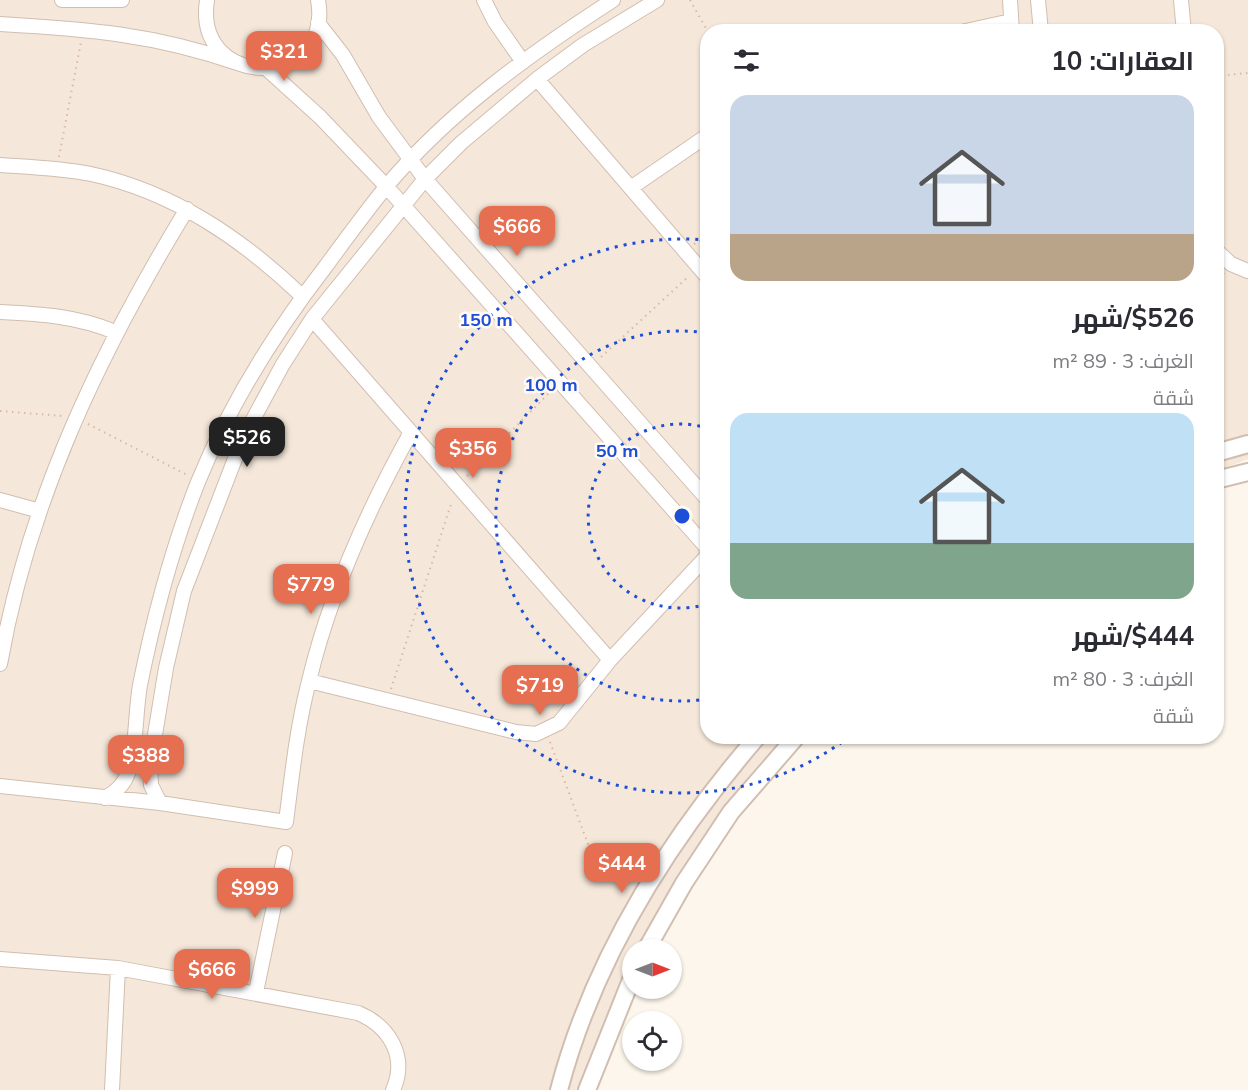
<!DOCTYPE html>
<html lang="ar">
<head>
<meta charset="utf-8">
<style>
  body { margin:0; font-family:Mulish,Cairo,sans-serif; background:#f2f2f3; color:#2b2b33; direction:rtl; height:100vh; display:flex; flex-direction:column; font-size:22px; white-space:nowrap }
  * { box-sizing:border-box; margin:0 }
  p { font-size:20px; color:#7c7c81 }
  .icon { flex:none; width:33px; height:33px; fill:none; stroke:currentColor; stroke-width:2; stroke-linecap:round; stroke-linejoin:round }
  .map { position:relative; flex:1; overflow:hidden; direction:ltr }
  .sheet { position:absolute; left:700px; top:24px; width:524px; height:720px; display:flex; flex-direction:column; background:#fff; border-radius:24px; box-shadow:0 2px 4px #0004; direction:rtl }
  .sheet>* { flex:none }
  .needle { width:39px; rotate:90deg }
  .controls { position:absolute; left:622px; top:939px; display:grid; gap:12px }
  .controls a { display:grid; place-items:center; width:60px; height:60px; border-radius:50%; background:#fff; box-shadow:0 2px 4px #0004; font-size:30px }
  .price { position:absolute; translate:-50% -51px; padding:0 14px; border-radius:12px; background:#e76f51; color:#fff; font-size:20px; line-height:39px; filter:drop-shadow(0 2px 3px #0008) }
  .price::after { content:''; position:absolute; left:50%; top:36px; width:18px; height:14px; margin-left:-9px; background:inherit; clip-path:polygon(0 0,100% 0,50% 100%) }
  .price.on { background:#222; color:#fff }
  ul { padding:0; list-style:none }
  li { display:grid; align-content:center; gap:12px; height:318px; padding:0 30px }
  li span { display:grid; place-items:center; height:186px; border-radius:18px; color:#555 }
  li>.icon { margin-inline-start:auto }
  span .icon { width:108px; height:108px; fill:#fffc; stroke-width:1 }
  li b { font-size:26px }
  h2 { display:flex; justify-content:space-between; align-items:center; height:72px; padding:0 30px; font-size:26px }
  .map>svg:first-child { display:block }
  .residential { fill:#f5e8da }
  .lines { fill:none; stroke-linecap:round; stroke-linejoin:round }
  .minor-casing { stroke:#d1beb0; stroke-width:16 }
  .tertiary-casing { stroke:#d1beb0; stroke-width:20 }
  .path { stroke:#d9b8a5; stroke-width:2; stroke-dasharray:1.5 4.5; stroke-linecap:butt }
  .minor { stroke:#fff; stroke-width:14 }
  .tertiary { stroke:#fff; stroke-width:16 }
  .ring { fill:none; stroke:#1d4ed8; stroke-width:3; stroke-dasharray:3 6 }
  .centre { fill:#1d4ed8; stroke:#fffaf3; stroke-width:3 }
  .ring-label { font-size:18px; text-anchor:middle; font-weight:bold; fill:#1d4ed8; stroke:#fffaf3; stroke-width:5; stroke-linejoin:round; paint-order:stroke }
</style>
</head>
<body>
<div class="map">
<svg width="1248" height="1090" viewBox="0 0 1248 1090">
  <rect width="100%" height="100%" fill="#fdf6ec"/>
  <path class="residential" d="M0 0H1248V459L1217 471 1216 32H708V736L783 737 752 772 698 846 639 949 633 950V963L614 1005 585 1090H0Z"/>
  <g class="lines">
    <defs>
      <path id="minor" d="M62 0H122
        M207 0C193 92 334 89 318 0
        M484 0 495 22 523 62
        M1010 0 1012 32
        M1038 0 1041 32
        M1181 0 1184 32
        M318 23 343 55 379 117 425 179 708 500
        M0 24C86 29 154 34 237 63
        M961 32 1011 21
        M267 69 320 117 386 186 708 549
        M537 79 708 278
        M0 165C30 167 61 168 91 174 174 192 242 239 302 296
        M632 187 708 135
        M1216 250 1231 264 1248 271
        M0 312C41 314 77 316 115 332
        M312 319 610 660
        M0 500 40 511
        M0 664C29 499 101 350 187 209
        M309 681 516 732 536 734 559 723 610 660 708 555
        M0 786 160 803 286 822C292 775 297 727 309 681 330 593 367 511 411 432
        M105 798C116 792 124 785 128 773 137 746 135 714 140 685 154 616 172 548 198 482 230 404 275 332 326 266 345 240 365 213 385 188 448 112 531 53 613 0
        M160 803 151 785 150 765 166 668 184 591 243 438 283 364 312 319 425 179 461 143 537 79 583 45 657 0
        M0 959 118 968 358 1013C389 1026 408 1056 393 1090
        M256 992 285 853
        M112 1090 118 968"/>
      <path id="tertiary" d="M1216 453 1248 444
        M1216 480 1248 472
        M646 950 684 883 731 812 797 736
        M559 1090C594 957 668 840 758 736
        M587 1090 633 975"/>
    </defs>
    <use href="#minor" class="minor-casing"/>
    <use href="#tertiary" class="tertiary-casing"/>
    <path class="path" d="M690 0 708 32
      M1216 76 1248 73
      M59 157 81 42
      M694 244 708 237
      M1216 283 1224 273
      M601 357 689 276
      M0 411 63 416
      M88 424 187 475
      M467 476 552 390
      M391 689 452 501
      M550 742 598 871"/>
    <use href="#minor" class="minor"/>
    <use href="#tertiary" class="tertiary"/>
  </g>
  <g class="ring">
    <path d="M707 604A92 92 0 1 1 707 428"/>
    <path d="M708 699A185 185 0 1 1 708 333"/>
    <path d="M849 737A277 277 0 1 1 706 240"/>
  </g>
  <circle cx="682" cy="516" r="9" class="centre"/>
  <g class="ring-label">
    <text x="486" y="326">150 m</text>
    <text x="551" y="391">100 m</text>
    <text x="617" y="457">50 m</text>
  </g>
</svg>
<div class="controls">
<a><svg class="needle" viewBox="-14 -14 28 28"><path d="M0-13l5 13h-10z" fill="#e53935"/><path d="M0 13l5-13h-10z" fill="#7c7c81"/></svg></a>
<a><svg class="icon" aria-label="locate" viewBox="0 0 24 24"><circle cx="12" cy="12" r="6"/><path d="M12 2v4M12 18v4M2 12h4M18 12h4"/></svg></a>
</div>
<b class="price" style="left:284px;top:82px">$321</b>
<b class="price" style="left:517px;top:257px">$666</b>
<b class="price on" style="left:247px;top:468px">$526</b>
<b class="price" style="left:473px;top:479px">$356</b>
<b class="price" style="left:311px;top:615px">$779</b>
<b class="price" style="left:540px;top:716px">$719</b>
<b class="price" style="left:146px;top:786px">$388</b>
<b class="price" style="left:622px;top:894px">$444</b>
<b class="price" style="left:255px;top:919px">$999</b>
<b class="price" style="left:212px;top:1000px">$666</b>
<section class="sheet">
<h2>العقارات: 10<svg class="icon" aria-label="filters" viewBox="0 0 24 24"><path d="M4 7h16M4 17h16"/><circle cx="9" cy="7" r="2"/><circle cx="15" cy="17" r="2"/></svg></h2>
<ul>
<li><span style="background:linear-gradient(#c9d6e8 75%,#b9a48a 0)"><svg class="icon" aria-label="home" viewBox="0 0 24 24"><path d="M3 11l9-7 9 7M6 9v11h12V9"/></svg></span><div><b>$526/شهر</b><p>الغرف: 3 · 89 m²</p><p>شقة</p></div></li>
<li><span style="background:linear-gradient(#bfe0f5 70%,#7fa58c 0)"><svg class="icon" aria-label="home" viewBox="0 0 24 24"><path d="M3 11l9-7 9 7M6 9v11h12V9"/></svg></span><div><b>$444/شهر</b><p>الغرف: 3 · 80 m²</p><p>شقة</p></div></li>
</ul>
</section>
</div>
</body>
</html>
